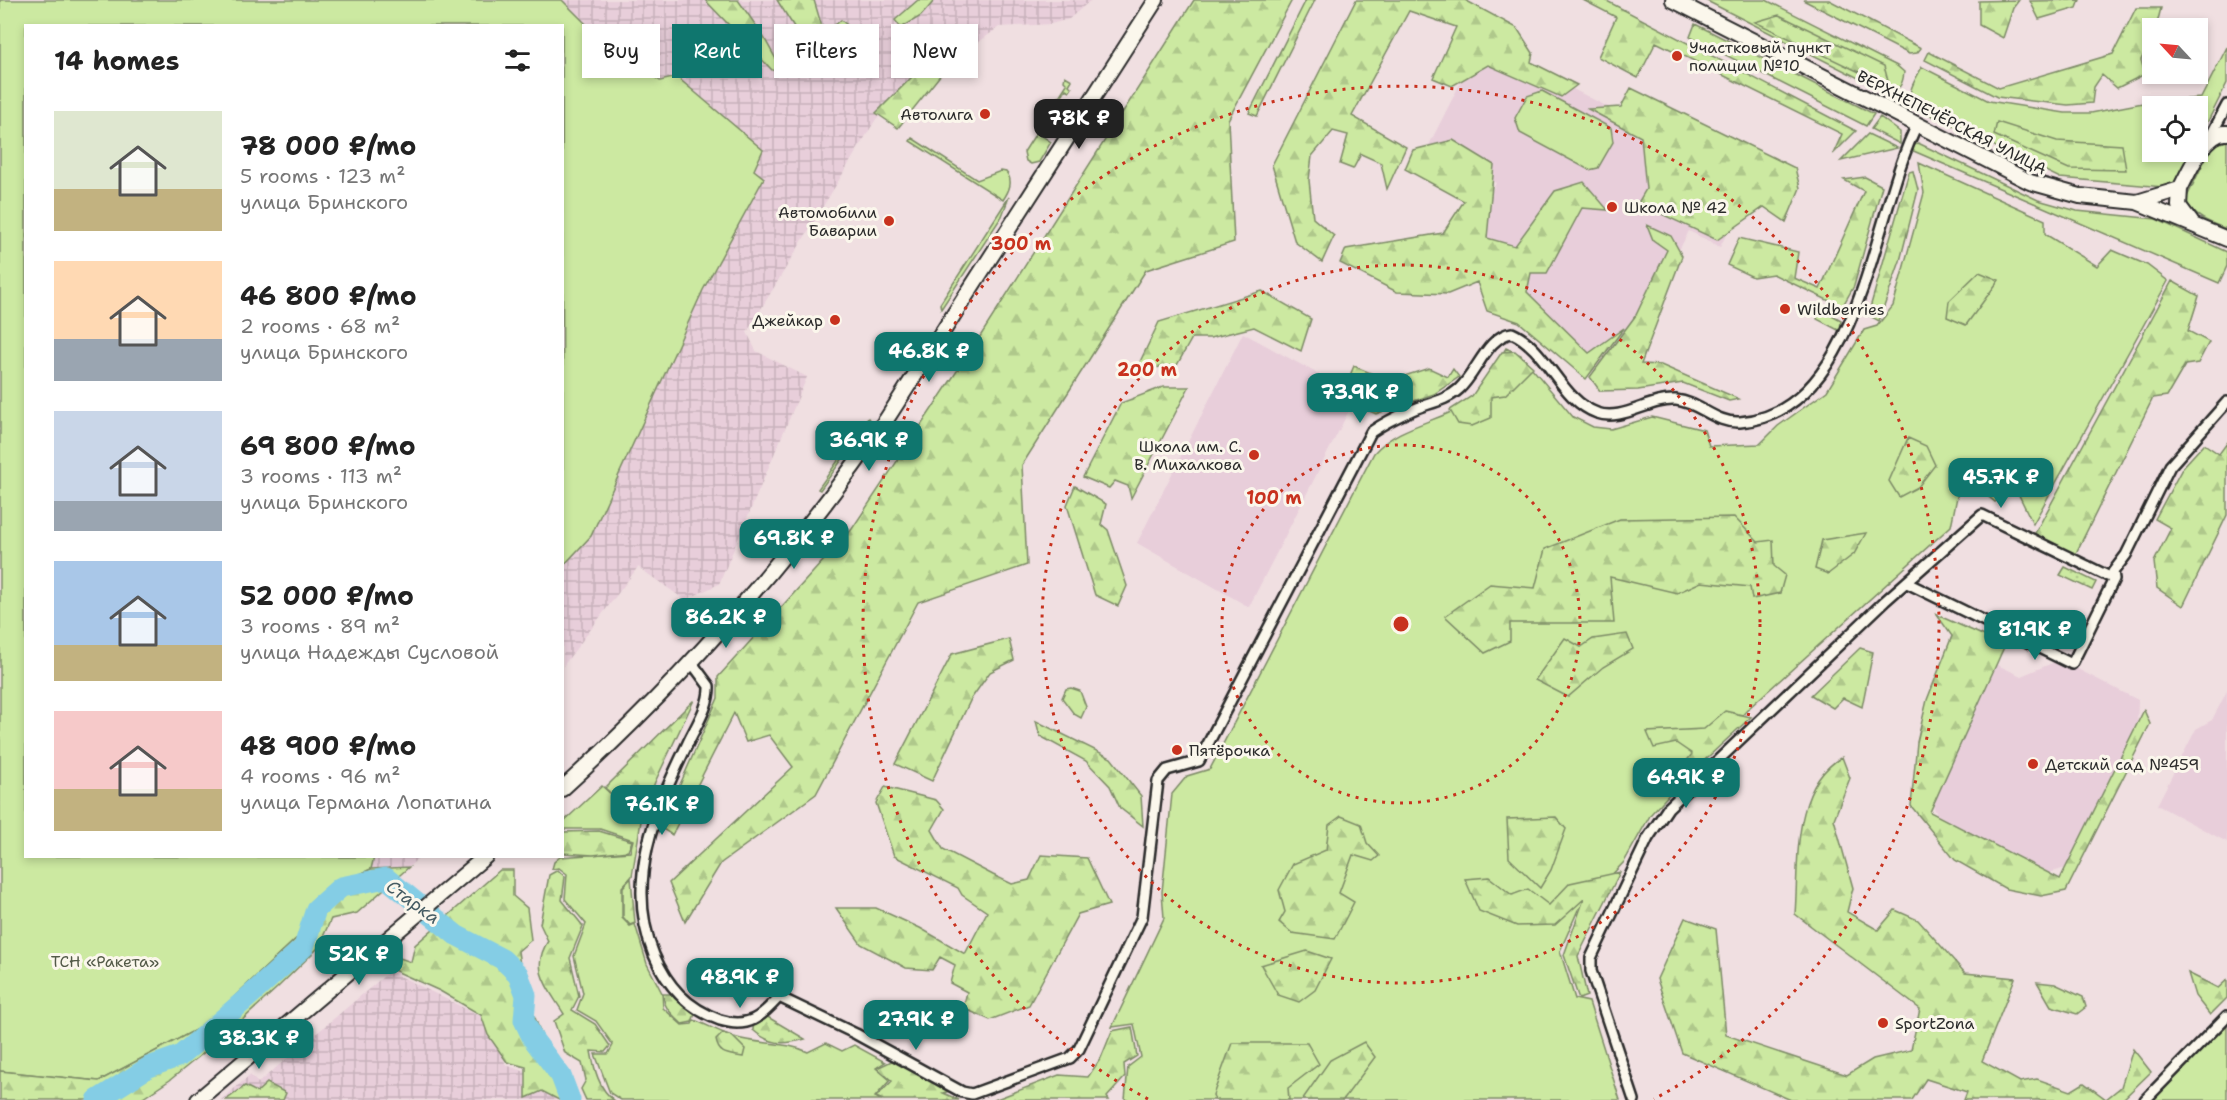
<!DOCTYPE html>
<html lang="en">
<head>
<meta charset="utf-8">
<style>
  body { margin:0; font-family:"Shantell Sans",sans-serif; background:#f2f2f2; color:#222; height:100vh; display:flex; flex-direction:column; font-size:22px; white-space:nowrap }
  * { box-sizing:border-box; margin:0 }
  p { font-size:20px; color:#767676 }
  .icon { flex:none; width:33px; height:33px; fill:none; stroke:currentColor; stroke-width:2; stroke-linecap:round; stroke-linejoin:round }
  .map { position:relative; flex:1; overflow:hidden }
  .drawer { position:absolute; left:24px; top:24px; width:540px; height:834px; display:flex; flex-direction:column; background:#fff; border-radius:0px; box-shadow:0 3px 9px #0003 }
  .drawer>* { flex:none }
  .banner { position:absolute; left:582px; top:24px; width:570px; height:54px; display:flex; gap:12px }
  .needle { width:39px; rotate:296deg }
  .tools { position:absolute; left:2142px; top:18px; display:grid; gap:12px }
  .tools a { display:grid; place-items:center; width:66px; height:66px; border-radius:0px; background:#fff; box-shadow:0 3px 9px #0003; font-size:30px }
  .price { position:absolute; translate:-50% -51px; padding:0 14px; border-radius:12px; background:#0f766e; color:#fff; font-size:20px; line-height:39px; filter:drop-shadow(0 2px 3px #0008) }
  .price::after { content:''; position:absolute; left:50%; top:36px; width:18px; height:14px; margin-left:-9px; background:inherit; clip-path:polygon(0 0,100% 0,50% 100%) }
  .price.active { background:#222; color:#fff }
  ul { padding:0; list-style:none }
  li { display:flex; align-items:center; gap:18px; height:150px; padding:0 30px }
  li span { display:grid; place-items:center; flex:none; width:168px; height:120px; border-radius:0px; color:#555 }
  li>.icon { margin-inline-start:auto }
  span .icon { width:72px; height:72px; fill:#fffc; stroke-width:1 }
  li b { font-size:26px }
  h2 { display:flex; justify-content:space-between; align-items:center; height:72px; padding:0 30px; font-size:26px }
  .pill { padding:0 21px; border-radius:0px; background:#fff; box-shadow:0 3px 9px #0003; font-size:21px; line-height:54px }
  .pill.active { background:#0f766e; color:#fff }
  .map>svg:first-child { display:block }
  .built { fill:#e8ceda }
  .industrial { fill:url(#industrial-grid) }
  .green { fill:#cce9a1; stroke:#7c8a66; stroke-width:1.5 }
  .forest { fill:url(#forest-firs); stroke:#7c8a66; stroke-width:1.5 }
  .park { fill:url(#park-dots); stroke:#7c8a66; stroke-width:1.5 }
  .lines { fill:none; stroke-linecap:round; stroke-linejoin:round }
  .river { stroke:#84cde5; stroke-width:21 }
  .street-casing { stroke:#2b2b2b; stroke-width:14 }
  .secondary-casing { stroke:#2b2b2b; stroke-width:18 }
  .street { stroke:#fbf7ec; stroke-width:9 }
  .secondary { stroke:#fbf7ec; stroke-width:14 }
  .ring { fill:none; stroke:#c8321e; stroke-width:3; stroke-dasharray:3 6 }
  .poi-dot { fill:#c8321e; stroke:#fbf7ec; stroke-width:2 }
  .labels { text-anchor:middle; stroke-width:6; stroke-linejoin:round; paint-order:stroke }
  .poi-label { font-size:16px; fill:#2b2b2b; stroke:#fbf7ec; text-anchor:start }
  .street-label { font-size:16px; fill:#2b2b2b; stroke:#fbf7ec }
  .park-label { font-size:16px; fill:#535a48; stroke:#fbf7ec }
  .water-label { font-size:18px; font-style:italic; fill:#465c63; stroke:#fbf7ec }
  .centre { fill:#c8321e; stroke:#fbf7ec; stroke-width:3 }
  .ring-label { font-size:18px; text-anchor:middle; font-weight:bold; fill:#c8321e; stroke:#fbf7ec; stroke-width:6; stroke-linejoin:round; paint-order:stroke }
</style>
</head>
<body>
<div class="map">
<svg width="2227" height="1100" viewBox="0 0 2227 1100">
  <defs>
    <pattern id="industrial-grid" width="8" height="8" patternUnits="userSpaceOnUse" patternTransform="scale(1.5)"><rect width="8" height="8" fill="#e8ceda"/><path d="M0 4h8M4 0v8" fill="none" stroke="#c7b1bb"/></pattern>
    <pattern id="forest-firs" width="22" height="20" patternUnits="userSpaceOnUse" patternTransform="scale(1.5)"><rect width="22" height="20" fill="#cce9a1"/><path d="M5 1l3.5 6h-7zM16 11l3.5 6h-7z" fill="#afc88b"/></pattern>
    <pattern id="park-dots" width="8" height="8" patternUnits="userSpaceOnUse" patternTransform="scale(1.5)"><rect width="8" height="8" fill="#cce9a1"/><path d="M2 2h.1M6 6h.1" fill="none" stroke="#afc88b" stroke-width="1.8" stroke-linecap="round"/></pattern>
  </defs>
  <rect width="100%" height="100%" fill="#f0dfe1"/>
  <filter id="ink" filterUnits="userSpaceOnUse"><feTurbulence type="fractalNoise" baseFrequency=".0167" numOctaves="2"/><feDisplacementMap in="SourceGraphic" scale="12" xChannelSelector="R" yChannelSelector="G"/><feConvolveMatrix kernelMatrix="1 2 1 2 8 2 1 2 1" color-interpolation-filters="sRGB"/></filter>
  <g filter="url(#ink)">
    <path class="built" d="M1481 42 1753 181 1720 247 1689 231 1611 382 1581 365 1457 262 1496 183 1428 147Z
      M1243 333 1357 395 1249 607 1137 543Z
      M2060 660 2138 700 2137 729 2069 867 2049 873 1937 815 1930 798 1993 663 2021 676Z
      M2227 691V842L2157 805 2196 729 2212 720Z"/>
    <path class="industrial" d="M562 0H1091L1069 19 1051 24 999 27 876 119 747 332 756 351 807 377 719 584 685 600 638 567 563 666V566L591 536 703 290 764 178 754 170 763 150 603 41Z
      M374 857H419L409 867 371 869Z
      M390 971 480 1016 492 1031 506 1065 553 1082 561 1100H221L250 1075 258 1083Z"/>
    <path class="green" d="M0 0H562L603 41 660 81 677 77 763 150 754 170 764 178 703 290 591 536 563 566 562 26H26V856L374 857 371 869 341 883 313 907 299 936 203 1026 99 1081 0 1071Z
      M1705 0H1766L1897 66 1904 72C1903 83 1900 91 1888 93Z
      M1695 24 1874 114 1866 126 1690 37Z
      M2227 47V83L2198 141V106H2152V152H2192L2174 183 2164 187 2060 178 1914 107C1904 94 1916 79 1922 67L1989 101 2065 113H2091L2148 102 2201 98Z
      M1065 76 1072 80 1069 85 1072 88 1070 91 1066 89 1038 133 1051 142 1039 162 1031 164 1026 161 1024 152 1067 84 1064 81Z
      M1542 91 1611 128 1613 142 1598 168 1589 170 1520 133 1515 118 1527 96Z
      M1880 117 1900 132V144L1871 129Z
      M1868 134 1897 148 1841 161Z
      M912 138 977 180 1001 171 1006 172C1014 181 1009 191 1003 200L910 141Z
      M2227 141V229C2212 224 2190 216 2186 199L2212 145Z
      M1918 143 2038 200 2077 211 2156 219 2227 252V266L2219 283 1909 149Z
      M1919 163 2045 220V234L2097 266 2112 250 2147 265 2168 281 2033 524 2015 487 1995 502 1969 481 1958 492 1951 526 1749 708 1651 814 1624 862 1578 910 1560 951 1575 999 1589 1002 1620 1100H1125L1128 1067 1141 1057 1134 1024 1112 1027 1164 918 1162 892 1172 794 1187 776 1210 769 1374 453C1398 426 1434 423 1465 405 1484 394 1495 367 1506 348L1521 355 1573 417 1593 427 1611 429 1652 417 1704 430 1709 446 1760 444 1778 426 1827 391 1864 330 1877 326 1893 306 1924 193Z
      M1009 197 1002 216 941 309 940 304Z
      M1821 309 1841 320 1840 331 1817 319Z
      M868 418 870 421 820 490 818 489Z
      M1071 688 1080 691 1086 707 1081 718 1074 714 1062 698 1066 689Z
      M602 786 641 821 632 876 622 887V918L630 926 635 924 647 964 662 993 663 1008 682 1025 692 1024 694 1020C707 1025 720 1032 734 1037 759 1045 785 1041 808 1052L826 1043 842 1051 854 1045 885 1062 876 1068 890 1080 875 1097 882 1100H621L610 1093 595 1054H608L613 1045 596 1021 577 1010 583 993 574 956 586 924 565 899 567 874 559 868 552 869 554 862 560 857 630 852 633 840 600 829H563V822Z
      M2227 1024V1100H2150L2220 1030Z"/>
    <path class="forest" d="M705 0H738L762 34 783 72 772 70Z
      M777 0H814L824 34 841 20 847 25 841 37 828 46 801 38Z
      M918 0H935L921 16 901 28 895 20Z
      M1194 0H1292L1228 120 1234 242 1146 270 1022 465 1027 565 918 602 816 794 721 863 685 922 669 883 793 767 769 735 746 742 734 713 672 835 661 828 718 698V677L852 529 981 335Z
      M1306 0H1315L1257 116 1249 113Z
      M1356 0H1465L1517 28 1533 53 1531 62 1577 85 1561 97 1488 65 1452 86 1433 78 1456 27 1409 11 1352 116 1406 147 1387 189 1381 163 1361 154 1353 169 1340 164 1348 135 1333 131 1312 156 1309 180 1313 218 1334 236 1322 262 1295 242 1272 165Z
      M1583 0H1605L1856 131 1833 154 1842 134 1656 42 1638 78 1598 57 1616 17Z
      M1803 0H1829L1921 48 1917 53 1909 54Z
      M2019 0 2013 8 2003 38 1979 25V1Z
      M2080 0 2077 8 2039 19 2030 1Z
      M2136 8H2161L2156 28H2152V36L2141 60 2145 74 2117 88 2102 75 2094 87 2092 103 2068 105 1997 97 1925 60 1929 52 1999 88 2113 54Z
      M1779 15 1884 66 1888 81 1884 84 1755 22Z
      M931 58 942 73 898 128 876 113Z
      M1631 88 1795 168 1800 188 1786 222 1764 207 1717 240 1638 203 1646 189 1641 137 1588 109 1621 107Z
      M1997 122 2057 141 2122 145 2126 170 2069 169 1994 135Z
      M1453 140 1494 165 1487 238 1515 246 1555 191 1584 182 1608 210 1582 208 1547 273H1531L1527 292 1589 353 1624 328 1586 379 1519 322 1487 311 1477 282 1448 294 1397 292 1340 263 1346 249 1443 233 1464 201 1405 169 1413 150Z
      M1913 171 1918 190 1900 261 1879 321 1868 315 1909 172Z
      M1865 177 1882 186 1854 286 1842 307 1773 274 1753 277 1727 265 1739 238 1798 252 1794 278 1820 289 1864 191 1844 180Z
      M1647 225 1671 236 1682 256 1641 364 1661 365 1739 399 1729 401 1683 383 1638 390 1600 391 1590 377 1636 315 1667 250 1653 240Z
      M1979 272 1999 280 1966 325 1947 317 1949 301Z
      M2172 281 2199 296 2188 331 2209 342 2198 363 2185 365 2167 396 2153 398 2074 557 2033 537Z
      M1262 291 1311 319 1301 351 1254 327 1210 338H1192L1177 365 1136 370 1159 322Z
      M1515 351 1533 367 1505 395 1491 397V418L1472 426 1458 424 1450 410 1472 396 1502 352Z
      M1354 366 1389 381 1429 368 1448 377 1453 369 1459 377 1434 394 1376 414 1367 410 1351 373Z
      M1163 387H1189L1131 498 1128 486 1115 481 1109 488 1083 477 1121 403Z
      M1908 438 1926 446 1935 465 1918 487 1899 497 1889 481Z
      M2227 443V515L2183 606 2157 588 2154 562 2171 528 2155 519 2183 467 2204 444 2219 454Z
      M1075 486 1106 504 1101 524 1108 530 1127 586 1118 606 1095 595 1067 505Z
      M1734 517 1758 542 1773 540 1774 566 1785 575 1780 593 1752 599 1750 587 1701 582 1677 593 1610 577 1614 623H1510V641L1485 653 1445 616 1490 584 1535 588 1545 549 1620 519Z
      M1866 533 1854 554 1828 574 1815 569 1822 540Z
      M1937 615 2005 645 1930 812 2060 879 2144 710 2150 724 2066 891 2041 896 2006 889 1955 860 1911 806 1917 742 1927 700 1952 636Z
      M1627 634 1633 649 1603 667 1568 697 1535 680 1565 638 1581 647 1593 639Z
      M1009 639 1014 660 990 672 971 699 932 781 895 764 952 654Z
      M1860 648 1873 652 1862 707 1843 698 1833 708 1811 695Z
      M694 700 655 782 641 820 605 788Z
      M1725 711 1751 717 1694 770 1685 763 1692 754 1676 743 1654 748 1647 732 1704 729Z
      M1036 721 1111 758 1141 796 1143 826 1120 808 1110 786 1086 761 1040 736Z
      M1842 757 1850 778 1834 819 1853 888 1847 912 1878 930 1895 910 1918 920 1965 973 2015 978 1982 1061 2020 1082 2037 1079 2071 1091 2084 1083 2106 1099 2121 1087 2133 1049 2151 1072 2122 1100H1964L1967 1092 1926 1079 1912 1100H1791L1682 1053 1657 979 1685 918 1716 929 1726 1035 1847 1075 1873 1059 1911 1050 1920 1009 1795 914C1799 863 1791 787 1842 757Z
      M885 787 936 800 944 809 932 830 943 849 993 875 1012 884 1029 880 1041 855 1087 858 1109 905 1078 914 1029 1005 990 1020 963 1008 967 992 950 983 955 965 940 957 932 970 906 968 861 944 836 908H876L920 928 965 954 987 912 962 895 958 888 894 856 876 803Z
      M1341 816 1361 824 1367 843 1379 856 1373 861 1353 855 1339 893 1354 902 1335 939 1292 933 1279 922 1285 912 1279 890 1293 864 1326 850 1329 825Z
      M1556 817 1566 829 1551 870 1540 888 1509 858 1507 819Z
      M599 831 632 841 628 851 593 855 563 853V832Z
      M409 867 357 913 331 919 318 948 277 988 227 1034 170 1080 140 1100H0V1071L99 1081 203 1026 299 936 313 907 341 883 371 869Z
      M500 870H513V896L527 908 531 940 518 951C524 1004 550 1050 566 1100H559L542 1091 526 1098V1067L507 1062 488 1035 481 1015 440 991 389 968 400 958 411 962 415 945Z
      M558 870 565 877 562 900 583 926 570 958 579 996 572 1010 595 1024 610 1046 605 1052 591 1051C594 1068 599 1090 614 1100H586L581 1089 586 1080 582 1063 565 1053 554 1021 564 1014C549 989 529 970 548 941L540 924 549 875Z
      M1620 872 1578 956 1587 996 1579 999 1564 955 1584 899 1555 925 1517 926 1479 911 1465 879 1489 877 1512 895 1528 889 1549 905 1570 883Z
      M631 878 635 923 630 925 623 917V887Z
      M1307 951 1331 959 1315 990 1299 1002 1278 995 1261 965Z
      M2188 973 2218 988 2227 980V998L2210 1015 2195 996Z
      M2037 982 2055 984 2083 997 2086 1007 2077 1014 2051 1006Z
      M663 994H674L696 1011 692 1022 682 1024C672 1014 664 1009 663 994Z
      M766 1016 805 1039C784 1045 770 1045 753 1030L754 1018Z
      M1132 1027 1137 1056 1124 1064 1125 1077 1107 1097 1109 1100H994L1059 1075 1088 1077 1101 1058 1112 1031Z
      M723 1033 732 1036 745 1049 743 1057C729 1054 719 1056 716 1040Z
      M1364 1042 1375 1057 1343 1100H1302L1330 1060Z
      M1232 1043H1307L1319 1064 1288 1088 1289 1100H1215L1213 1095Z
      M885 1044 963 1087 943 1093 959 1100H883L876 1097 892 1081 877 1068 896 1059Z
      M267 1083 286 1093 283 1100H226L245 1086 257 1092Z"/>
    <path class="park" d="M2065 567 2096 582 2092 590 2060 575Z"/>
    <g class="lines">
      <path class="river" d="M97 1100 149 1067 180 1056 246 999 304 947 316 909 341 887 386 878 456 935 502 959 518 974 526 995 524 1020 533 1039 561 1076 570 1100"/>
      <defs>
        <path id="street" d="M2209 139 2227 105
          M1907 583 2072 664 2114 579 2113 572 2126 555 2170 466 2227 402
          M692 663 709 686C710 706 695 727 687 745 655 811 624 882 654 955 667 986 687 1008 720 1020 749 1029 761 1017 779 997L856 1034 962 1092 972 1094 1070 1058 1079 1049 1142 917 1158 781 1167 770 1199 761 1371 432C1384 423 1398 416 1412 410 1428 403 1446 401 1459 389 1477 373 1487 336 1512 333 1548 349 1560 400 1597 413 1622 422 1650 398 1676 400 1699 402 1716 424 1740 422 1862 413 1873 209 1918 123
          M1634 1100 1591 971V958L1648 838 1668 808 1885 601 1982 515 2114 579
          M2145 1100 2227 1016"/>
        <path id="secondary" d="M1673 0 2030 182 2080 196 2137 202 2227 239
          M2180 189 2179 206 2191 222
          M2137 202 2180 189C2189 172 2205 131 2227 133
          M562 789C685 678 792 555 886 420L1156 0
          M198 1100 486 856"/>
      </defs>
      <use href="#street" class="street-casing"/>
      <use href="#secondary" class="secondary-casing"/>
      <use href="#street" class="street"/>
      <use href="#secondary" class="secondary"/>
    </g>
  </g>
  <g class="ring">
    <circle cx="1401" cy="624" r="179"/>
    <circle cx="1401" cy="624" r="359"/>
    <path d="M1148 1099A538 538 0 1 1 1654 1099"/>
  </g>
  <g class="poi-dot">
    <circle cx="1677" cy="56" r="6"/>
    <circle cx="985" cy="114" r="6"/>
    <circle cx="1612" cy="207" r="6"/>
    <circle cx="889" cy="221" r="6"/>
    <circle cx="1785" cy="309" r="6"/>
    <circle cx="835" cy="320" r="6"/>
    <circle cx="1254" cy="455" r="6"/>
    <circle cx="1177" cy="750" r="6"/>
    <circle cx="2033" cy="764" r="6"/>
    <circle cx="1883" cy="1023" r="6"/>
  </g>
  <g class="labels">
    <g class="poi-label">
      <text x="1689" y="53">Участковый пункт<tspan x="1689" dy="18">полиции №10</tspan></text>
      <text x="973" y="120" text-anchor="end">Автолига</text>
      <text x="1624" y="213">Школа № 42</text>
      <text x="877" y="218" text-anchor="end">Автомобили<tspan x="877" dy="18">Баварии</tspan></text>
      <text x="1797" y="315">Wildberries</text>
      <text x="823" y="326" text-anchor="end">Джейкар</text>
      <text x="1242" y="452" text-anchor="end">Школа им. С.<tspan x="1242" dy="18">В. Михалкова</tspan></text>
      <text x="1189" y="756">Пятёрочка</text>
      <text x="2045" y="770">Детский сад №459</text>
      <text x="1895" y="1029">SportZona</text>
    </g>
    <g class="street-label">
      <text transform="translate(1952 122) rotate(27)" y="6">ВЕРХНЕПЕЧЁРСКАЯ УЛИЦА</text>
    </g>
    <g class="park-label">
      <text x="105" y="967">ТСН «Ракета»</text>
    </g>
    <g class="water-label">
      <text transform="translate(413 902) rotate(36)" y="6">Старка</text>
    </g>
  </g>
  <circle cx="1401" cy="624" r="9" class="centre"/>
  <g class="ring-label">
    <text x="1021" y="250">300 m</text>
    <text x="1147" y="376">200 m</text>
    <text x="1274" y="504">100 m</text>
  </g>
</svg>
<div class="tools">
<a><svg class="needle" viewBox="-14 -14 28 28"><path d="M0-13l5 13h-10z" fill="#e53935"/><path d="M0 13l5-13h-10z" fill="#767676"/></svg></a>
<a><svg class="icon" aria-label="locate" viewBox="0 0 24 24"><circle cx="12" cy="12" r="6"/><path d="M12 2v4M12 18v4M2 12h4M18 12h4"/></svg></a>
</div>
<b class="price active" style="left:1079px;top:150px">78K ₽</b>
<b class="price" style="left:929px;top:383px">46.8K ₽</b>
<b class="price" style="left:1360px;top:424px">73.9K ₽</b>
<b class="price" style="left:869px;top:472px">36.9K ₽</b>
<b class="price" style="left:2001px;top:509px">45.7K ₽</b>
<b class="price" style="left:794px;top:570px">69.8K ₽</b>
<b class="price" style="left:726px;top:649px">86.2K ₽</b>
<b class="price" style="left:2035px;top:661px">81.9K ₽</b>
<b class="price" style="left:1686px;top:809px">64.9K ₽</b>
<b class="price" style="left:662px;top:836px">76.1K ₽</b>
<b class="price" style="left:359px;top:986px">52K ₽</b>
<b class="price" style="left:740px;top:1009px">48.9K ₽</b>
<b class="price" style="left:916px;top:1051px">27.9K ₽</b>
<b class="price" style="left:259px;top:1070px">38.3K ₽</b>
<div class="banner">
<a class="pill">Buy</a>
<a class="pill active">Rent</a>
<a class="pill">Filters</a>
<a class="pill">New</a>
</div>
<section class="drawer">
<h2>14 homes<svg class="icon" aria-label="filters" viewBox="0 0 24 24"><path d="M4 7h16M4 17h16"/><circle cx="9" cy="7" r="2"/><circle cx="15" cy="17" r="2"/></svg></h2>
<ul>
<li><span style="background:linear-gradient(#dfe7d0 65%,#c2b280 0)"><svg class="icon" aria-label="home" viewBox="0 0 24 24"><path d="M3 11l9-7 9 7M6 9v11h12V9"/></svg></span><div><b>78 000 ₽/mo</b><p>5 rooms · 123 m²</p><p>улица Бринского</p></div></li>
<li><span style="background:linear-gradient(#ffd9b3 65%,#9aa5b1 0)"><svg class="icon" aria-label="home" viewBox="0 0 24 24"><path d="M3 11l9-7 9 7M6 9v11h12V9"/></svg></span><div><b>46 800 ₽/mo</b><p>2 rooms · 68 m²</p><p>улица Бринского</p></div></li>
<li><span style="background:linear-gradient(#c9d6e8 75%,#9aa5b1 0)"><svg class="icon" aria-label="home" viewBox="0 0 24 24"><path d="M3 11l9-7 9 7M6 9v11h12V9"/></svg></span><div><b>69 800 ₽/mo</b><p>3 rooms · 113 m²</p><p>улица Бринского</p></div></li>
<li><span style="background:linear-gradient(#a9c7e8 70%,#c2b280 0)"><svg class="icon" aria-label="home" viewBox="0 0 24 24"><path d="M3 11l9-7 9 7M6 9v11h12V9"/></svg></span><div><b>52 000 ₽/mo</b><p>3 rooms · 89 m²</p><p>улица Надежды Сусловой</p></div></li>
<li><span style="background:linear-gradient(#f6c9c9 65%,#c2b280 0)"><svg class="icon" aria-label="home" viewBox="0 0 24 24"><path d="M3 11l9-7 9 7M6 9v11h12V9"/></svg></span><div><b>48 900 ₽/mo</b><p>4 rooms · 96 m²</p><p>улица Германа Лопатина</p></div></li>
</ul>
</section>
</div>
</body>
</html>
